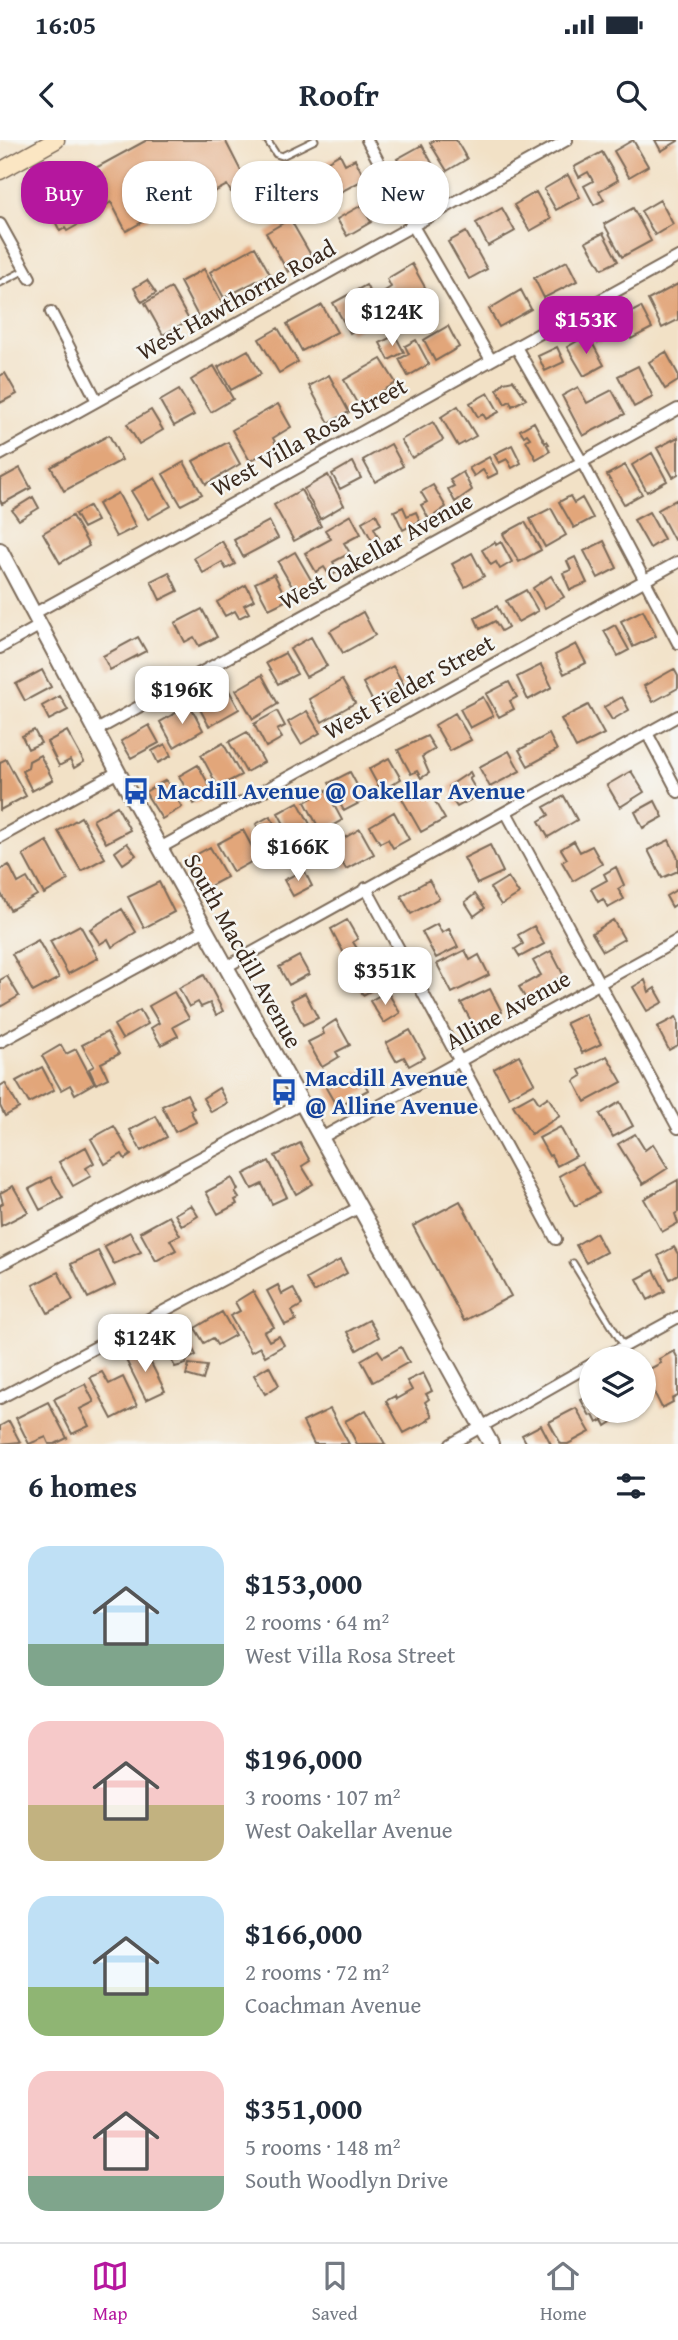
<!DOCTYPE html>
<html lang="en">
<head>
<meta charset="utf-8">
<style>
  body { margin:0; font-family:"Gentium Book Plus",serif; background:#f2f2f3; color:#1f2937; height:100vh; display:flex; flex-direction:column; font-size:26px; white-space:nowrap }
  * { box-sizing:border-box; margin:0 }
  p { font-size:23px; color:#747a83 }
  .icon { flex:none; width:38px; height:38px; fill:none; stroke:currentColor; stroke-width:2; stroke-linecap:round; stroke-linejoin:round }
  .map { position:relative; height:1304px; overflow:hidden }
  .sheet { display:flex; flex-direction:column; background:#fff; flex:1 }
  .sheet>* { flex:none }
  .top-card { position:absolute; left:21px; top:21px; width:637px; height:63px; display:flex; gap:14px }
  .tools { position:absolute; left:579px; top:1206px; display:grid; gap:14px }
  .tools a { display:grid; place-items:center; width:77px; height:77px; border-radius:50%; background:#fff; box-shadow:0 2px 5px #0004; font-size:35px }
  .price { position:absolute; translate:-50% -60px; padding:0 16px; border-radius:14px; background:#fff; color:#222; font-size:23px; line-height:46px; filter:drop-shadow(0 2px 4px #0008) }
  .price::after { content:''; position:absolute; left:50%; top:42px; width:21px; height:16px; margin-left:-10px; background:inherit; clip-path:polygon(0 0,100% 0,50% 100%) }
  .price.active { background:#b5179e; color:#fff }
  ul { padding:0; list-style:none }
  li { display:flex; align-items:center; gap:21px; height:175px; padding:0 28px }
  li span { display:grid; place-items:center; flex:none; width:196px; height:140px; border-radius:21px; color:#555 }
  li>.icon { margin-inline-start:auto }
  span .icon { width:84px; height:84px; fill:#fffc; stroke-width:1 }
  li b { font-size:30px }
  h2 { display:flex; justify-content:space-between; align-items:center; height:84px; padding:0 28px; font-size:30px }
  .pill { padding:0 24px; border-radius:28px; background:#fff; box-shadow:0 2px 5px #0004; font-size:24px; line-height:63px }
  .pill.active { background:#b5179e; color:#fff }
  .status { display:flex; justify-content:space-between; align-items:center; height:49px; padding:0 35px; background:#fff; direction:ltr }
  .status svg { height:19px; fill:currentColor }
  header { display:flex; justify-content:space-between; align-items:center; height:91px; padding:0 28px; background:#fff; font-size:32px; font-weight:700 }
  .dock { display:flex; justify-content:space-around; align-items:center; height:98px; border-top:2px solid #e0e1e3; background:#fff; font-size:19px; color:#747a83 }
  .dock a { display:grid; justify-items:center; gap:4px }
  .dock .active { color:#b5179e }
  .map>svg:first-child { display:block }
  .building { fill:#e2a67a }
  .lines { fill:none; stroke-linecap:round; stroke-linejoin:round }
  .service-casing { stroke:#7b6a59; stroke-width:9 }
  .minor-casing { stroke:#7b6a59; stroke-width:14 }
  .tertiary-casing { stroke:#7b6a59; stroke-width:18 }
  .secondary-casing { stroke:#7b6a59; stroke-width:19 }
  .service { stroke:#fff; stroke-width:5 }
  .minor { stroke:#fff; stroke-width:10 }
  .tertiary { stroke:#fff; stroke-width:14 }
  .secondary { stroke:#fbe6c3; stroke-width:16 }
  .labels { text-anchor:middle; stroke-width:5; stroke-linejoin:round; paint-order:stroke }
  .street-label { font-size:24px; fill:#3b2a1e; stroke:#f6f6f2 }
  .transit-label { font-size:24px; font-weight:bold; fill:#164399; stroke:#f6f6f2; text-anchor:start }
</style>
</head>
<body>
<div class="status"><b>16:05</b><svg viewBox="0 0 49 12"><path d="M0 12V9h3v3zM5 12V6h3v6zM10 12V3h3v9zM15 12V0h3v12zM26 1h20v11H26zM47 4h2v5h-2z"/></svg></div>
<header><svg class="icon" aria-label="back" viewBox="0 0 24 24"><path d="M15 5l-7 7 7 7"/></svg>Roofr<svg class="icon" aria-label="search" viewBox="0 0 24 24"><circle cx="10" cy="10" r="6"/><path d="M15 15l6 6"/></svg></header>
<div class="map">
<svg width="678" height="1304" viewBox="0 0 678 1304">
  <rect width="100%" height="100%" fill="#f6f6f2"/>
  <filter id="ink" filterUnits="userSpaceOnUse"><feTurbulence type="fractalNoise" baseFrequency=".0143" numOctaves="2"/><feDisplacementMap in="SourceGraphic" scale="14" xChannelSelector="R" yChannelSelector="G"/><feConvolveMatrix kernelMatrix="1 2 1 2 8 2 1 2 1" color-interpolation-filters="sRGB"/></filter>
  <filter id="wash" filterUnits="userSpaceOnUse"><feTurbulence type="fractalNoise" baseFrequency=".00686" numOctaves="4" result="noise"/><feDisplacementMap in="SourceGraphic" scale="28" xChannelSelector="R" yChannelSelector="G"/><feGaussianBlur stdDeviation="1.57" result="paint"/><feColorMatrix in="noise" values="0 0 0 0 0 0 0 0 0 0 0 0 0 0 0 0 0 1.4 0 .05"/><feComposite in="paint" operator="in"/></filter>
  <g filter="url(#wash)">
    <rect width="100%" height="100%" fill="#f2e1c6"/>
    <g id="blocks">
      <path class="building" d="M147 0H225L247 43 231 52 227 45 203 58 186 25 143 46 158 73 126 91 111 62 101 69 102 71 67 91 65 88 60 91 45 62 49 60 46 55Z
        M435 0H456L467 19 447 31 430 3Z
        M633 0 648 26 629 37 614 11Z
        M655 0H678V1L661 11Z
        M422 5 443 43 417 57 397 19Z
        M602 12 618 40 599 51 604 60 594 65 584 46 593 41 588 32 579 37 574 27Z
        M340 14 345 24 355 19 365 39 337 54 321 25Z
        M568 35 580 57 556 70 544 49Z
        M536 52 551 79 530 91 514 65Z
        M660 60 673 84 655 95 641 71Z
        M362 65 371 82 347 96 337 79Z
        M502 68 515 91 488 106 476 83Z
        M633 68 651 101 622 117 604 84Z
        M290 79 312 117 288 132 266 93Z
        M466 92 487 129 469 139 448 102Z
        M603 93 618 121 602 129 586 102Z
        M255 107 270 134 224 158 210 132Z
        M567 121 577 141 544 158 534 138Z
        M412 124 426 149 392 168 383 152 391 147 387 139Z
        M204 129 223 164 199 178 180 142Z
        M147 140 156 153 142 162 134 148Z
        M678 144V180L662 188 648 160Z
        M366 145 382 175 350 193 333 163Z
        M171 148 189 180 163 195 145 163Z
        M521 150 531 169 499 187 489 169Z
        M322 165 337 192 302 211 287 184Z
        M641 167 652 188 631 199 620 178Z
        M614 173 623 188 598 203 589 187Z
        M448 186 459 207 435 221 424 200Z
        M278 188 298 222 279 233 259 199Z
        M395 195 404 212 389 220 380 203Z
        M588 195 604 225 584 236 567 207Z
        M416 200 429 224 408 236 399 219 409 214 405 206Z
        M557 207 564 222 545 231 538 216Z
        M248 210 261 234 231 250 218 227Z
        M666 212 678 234V241L665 249 649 222Z
        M381 219 396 243 358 265 344 240Z
        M214 226 233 259 211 272 191 240Z
        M638 226 653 257 634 267 618 236Z
        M5 233 17 254 0 263V236Z
        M329 235 349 272 329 283 309 246Z
        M513 240 526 259 512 266 510 261 505 264 497 249 504 242Z
        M578 247 587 263 612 250 625 274 583 296 562 256Z
        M179 250 194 275 174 286 160 261Z
        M488 253 499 272 486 279 483 274 478 277 470 263Z
        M278 264 291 287 273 298 277 306 250 321 232 290Z
        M458 266 476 296 458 306 441 277Z
        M151 270 163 290 139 304 127 284Z
        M433 282 443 300 412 318 401 300Z
        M534 282 545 303 547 301 549 304 547 305 550 311 536 319 526 300 530 298 527 294 524 296 520 290Z
        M109 295 122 320 64 351 51 327Z
        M678 297V334L673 337 657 308Z
        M228 302 240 324 206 344 193 321Z
        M391 304 403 326 375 342 363 320Z
        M512 305 521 323 512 328 507 319 499 323 494 314Z
        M652 313 667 341 647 352 632 325Z
        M489 317 498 333 488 338 483 330 474 336 469 328Z
        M184 322 202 354 181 365 163 334Z
        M353 322 361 338 340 349 332 334Z
        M625 325 642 354 624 364 607 335Z
        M20 328 31 348 2 364 0 360V339Z
        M463 332 472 350 455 362 448 349 454 346 450 340Z
        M328 335 344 365 320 379 304 349Z
        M155 338 171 366 148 379 131 351Z
        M433 345 446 367 429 379 421 365 427 362 421 352Z
        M301 350 321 386 294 401 274 365Z
        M118 353 136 387 116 397 98 364Z
        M570 356 574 363 582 358 593 378 574 388 559 362Z
        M33 357 39 368 19 380 12 370Z
        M676 360 678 398 674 400 658 370Z
        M89 366 97 381 83 388 75 374Z
        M403 367 407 376 416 372 420 381 403 390 394 371Z
        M551 368 566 395 545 407 530 379Z
        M649 372 664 399 650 408 634 380Z
        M376 374 381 384 374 388 379 398 372 401 362 382Z
        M351 375 361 394 344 403 350 413 333 422 338 432 330 436 324 427 316 432 305 413 331 399 325 390Z
        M72 376 89 406 60 423 43 393Z
        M269 381 278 398 243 417 234 400Z
        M525 382 541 410 519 422 503 394Z
        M222 401 235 424 226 429 222 422 203 433 194 418Z
        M604 401 617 428 598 438 584 411Z
        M495 402 496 405 501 402 512 422 500 429 496 422 491 425 482 410Z
        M295 412 314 445 297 455 278 422Z
        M472 413 484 436 465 447 452 424Z
        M575 417 587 443 570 450 563 433 571 430 567 421Z
        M169 432 178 451 160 460 151 441Z
        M274 434 287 460 269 469 255 443Z
        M551 436 564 457 545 468 533 448Z
        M246 445 254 460 244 465 249 473 239 478 235 471 225 476 217 462Z
        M526 450 538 471 518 482 506 461Z
        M497 466 508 487 501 491 495 481 480 489 475 478Z
        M202 469 217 497 199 506 194 497 185 502 175 483Z
        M643 470 656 496 633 507 621 481Z
        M363 472 375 495 343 513 330 491Z
        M615 485 629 510 618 516 604 491Z
        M138 497 146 511 110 530 103 516Z
        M311 497 327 526 306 537 290 509Z
        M576 504 586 523 564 534 555 515Z
        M285 513 297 534 278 544 266 523Z
        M541 525 552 547 528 560 517 537Z
        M393 526 404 545 373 562 363 543Z
        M674 529 678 536V548L653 562 644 546Z
        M42 530 51 547 25 561 16 544Z
        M262 535 278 564 253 579 236 550Z
        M342 540 355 563 322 582 309 559Z
        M509 542 517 557 510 561 514 569 499 577 486 554Z
        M225 543 239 569 209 586 195 560Z
        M60 556 68 570 49 580 42 566Z
        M483 557 493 576 470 588 460 569Z
        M622 557 629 570 612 580 604 567Z
        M190 565 203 590 174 607 160 582Z
        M588 565 604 594 576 608 561 579Z
        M277 571 285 586 277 590 282 598 266 607 254 584Z
        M307 571 320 593 301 604 288 582Z
        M455 573 471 600 450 611 435 585Z
        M149 585 159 603 131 618 121 601Z
        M34 590 41 603 28 609 22 596Z
        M67 591 84 622 74 628 70 620 59 626 47 602Z
        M247 592 264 622 246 632 229 602Z
        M549 594 557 610 528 626 519 610Z
        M427 596 435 609 422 617 429 633 421 638 417 631 411 634 398 610Z
        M223 603 241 635 218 647 201 615Z
        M165 604 171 616 158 623 152 611Z
        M509 611 520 631 490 647 479 627Z
        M40 615 53 640 32 651 22 631 28 628 29 621Z
        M389 618 401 639 381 651 369 629Z
        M6 619 26 656 0 670V622Z
        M198 625 214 654 194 664 179 636Z
        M631 631 644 652 620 667 607 645Z
        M350 632 365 660 344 671 329 643Z
        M470 632 472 636 469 638 479 655 457 667 451 658 454 656 449 646Z
        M166 640 182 667 162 679 145 652Z
        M417 648 422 657 430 653 445 679 421 692 401 657Z
        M326 650 342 680 321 692 305 662Z
        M564 656 577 680 548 697 539 681 549 675 544 667Z
        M655 661 663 677 643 688 635 672Z
        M298 662 310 684 290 695 278 673Z
        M117 666 130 690 106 703 93 680Z
        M394 672 409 699 393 708 388 699 380 703 370 686Z
        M270 676 287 705 273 713 256 684Z
        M81 677 105 718 81 731 58 691Z
        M360 689 374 714 346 729 332 705Z
        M243 690 258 718 233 732 217 704Z
        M669 700 678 718V731L662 738 648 710Z
        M47 701 68 740 44 754 23 715Z
        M574 701 580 712 592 706 602 724 573 741 562 722 567 719 561 709Z
        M127 703 136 715 123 724 115 712Z
        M490 705 503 732 477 744 464 718Z
        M210 707 227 737 201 751 185 721Z
        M9 725 18 743 27 738 37 755 10 770 0 752V730Z
        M616 727 624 745 618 749 624 759 608 768 603 759 598 762 591 749 607 740 604 734Z
        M304 730 312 746 293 756 284 740Z
        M508 737 519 754 501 765 490 748Z
        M429 740 439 758 411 774 401 756Z
        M159 742 174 772 144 788 128 757Z
        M678 749V763L672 767 666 756Z
        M475 754 485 768 474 776 465 762Z
        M122 769 136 792 112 807 108 799 100 804 90 789Z
        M347 780 358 799 353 802 360 813 347 819 331 789Z
        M613 780 624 799 603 811 592 793Z
        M437 784 442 793 449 789 458 807 436 818 422 792Z
        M80 785 98 818 68 834 50 801Z
        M534 786 544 804 520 817 515 809 523 804 518 795Z
        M38 800 59 838 33 852 12 814Z
        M465 810 470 820 479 815 489 835 452 853 437 824Z
        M551 811 564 836 550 843 552 847 527 861 519 847 541 835 533 821Z
        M299 816 309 834 289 845 279 827Z
        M374 821 386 843 363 855 351 833Z
        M204 835 223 871 216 875 210 863 201 867 198 862 189 867 179 848Z
        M7 836 19 856 0 867V840Z
        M645 840 649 852 655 848 663 862 647 871 633 847Z
        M490 849 502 872 474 886 461 863Z
        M387 851 400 873 384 883 370 861Z
        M174 852 189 878 173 887 178 896 161 905 151 888 159 883 149 866Z
        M305 853 318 878 303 885 291 860Z
        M140 870 148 884 122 899 114 885Z
        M585 874 601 904 582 913 566 883Z
        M676 877 678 881V905L669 910 657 887Z
        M336 880 350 905 336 912 339 917 322 927 308 902 324 894 322 889Z
        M410 890 425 917 409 926 404 917 396 921 386 903Z
        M107 892 119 914 101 923 108 938 96 944 89 929 94 926 82 905Z
        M61 905 66 914 76 909 94 943 75 954 70 945 61 950 42 916Z
        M519 915 534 943 509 957 494 929Z
        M607 916 622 942 585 962 574 941 582 936 579 930Z
        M42 927 54 950 29 963 16 941Z
        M358 931 368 950 337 967 326 948Z
        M5 943 19 968 5 976 0 966V946Z
        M219 948 227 963 211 972 203 958Z
        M187 954 194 968 190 970 196 982 175 992 162 966Z
        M533 954 539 963 548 957 560 976 531 994 513 965Z
        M620 962 633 986 613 997 600 974Z
        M156 976 167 997 141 1011 130 990Z
        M114 986 131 1015 125 1019 122 1014 105 1024 91 999Z
        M560 987 576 1016 557 1026 551 1015 549 1016 539 998Z
        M635 994 645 1010 653 1004 668 1028 643 1044 618 1004Z
        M300 1003 310 1021 302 1026 313 1044 296 1054 275 1016Z
        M86 1007 94 1023 86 1028 91 1036 73 1046 59 1022Z
        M269 1021 287 1057 272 1064 262 1044 252 1049 244 1034Z
        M582 1023 599 1053 575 1066 559 1036Z
        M51 1037 63 1058 40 1070 29 1049Z
        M232 1038 238 1050 235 1052 239 1058 235 1060 237 1064 218 1074 206 1052Z
        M678 1040V1072L675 1074 678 1083 662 1092 644 1059Z
        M13 1046 28 1072 1 1086 0 1065 3 1063 0 1053Z
        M460 1061 511 1156 464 1181 413 1086Z
        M191 1065 198 1076 182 1086 175 1074Z
        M169 1076 180 1095 170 1100 176 1110 156 1121 140 1092Z
        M130 1092 141 1112 114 1124 104 1106Z
        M596 1093 606 1112 586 1123 576 1105Z
        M674 1107 678 1114V1134L670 1139 658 1116Z
        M98 1111 115 1145 88 1158 71 1124Z
        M340 1120 347 1133 314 1152 306 1139Z
        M654 1130 665 1151 648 1160 637 1139Z
        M58 1132 73 1160 48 1173 33 1145Z
        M278 1145 282 1154 293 1148 302 1165 292 1171 296 1180 285 1185 267 1151Z
        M253 1151 274 1187 264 1192 269 1201 279 1196 284 1205 265 1216 260 1207 251 1212 230 1176 240 1171 235 1162Z
        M222 1172 235 1195 217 1205 213 1198 204 1203 195 1188Z
        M369 1180 379 1197 357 1210 347 1192Z
        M184 1192 196 1215 187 1220 186 1224 175 1227 163 1205Z
        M401 1207 409 1222 373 1242 361 1220 378 1210 383 1217Z
        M144 1209 165 1251 146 1260 125 1218Z
        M674 1211 678 1219V1256L672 1259 673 1262 662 1268 644 1232 661 1223 659 1219Z
        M189 1224 207 1226 203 1240 186 1235Z
        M269 1226 279 1245 265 1254 254 1235Z
        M102 1232 109 1244 123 1237 137 1266 112 1279 90 1237Z
        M423 1233 432 1251 426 1254 429 1259 425 1262 432 1276 428 1278 429 1280 404 1293 386 1261 395 1256 396 1259 412 1250 407 1241Z
        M85 1244 94 1262 80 1269 89 1286 72 1294 54 1259Z
        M592 1255V1270H623L624 1274 606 1286 603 1280 597 1283 593 1275 590 1276 581 1260Z
        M48 1262 67 1298 55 1304H49L46 1297 29 1304 16 1278Z
        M576 1268 590 1292 568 1304H561L549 1282Z
        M330 1269 349 1304H314L303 1282Z
        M366 1270 385 1304H357L345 1281Z
        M9 1281 20 1302 0 1304V1286Z
        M541 1285 551 1304H527L522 1295Z"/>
    </g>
  </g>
  <g filter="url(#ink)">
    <use href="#blocks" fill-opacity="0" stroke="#7b6a59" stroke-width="2"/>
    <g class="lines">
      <defs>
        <path id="service" d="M267 0 276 14 282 16 315 0
          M0 143 25 130
          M573 1123 624 1206"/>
        <path id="minor" d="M367 0 413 86 491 220
          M0 84 30 138
          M51 172 97 261
          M516 207 582 322 678 503
          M0 315 567 0
          M35 473 678 117
          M0 508 41 485
          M95 591 678 269
          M647 593 678 652
          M506 672 678 988
          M0 697 118 632
          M160 708 678 422
          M366 748 556 1099
          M226 827 678 576
          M0 902 205 790
          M321 998 678 800
          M0 1125 301 964
          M603 1218 678 1177
          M0 1258 358 1068
          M451 1304 592 1224"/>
        <path id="tertiary" d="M0 410 118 632 491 1304"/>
        <path id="secondary" d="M0 31 56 0"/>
      </defs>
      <use href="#service" class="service-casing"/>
      <use href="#minor" class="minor-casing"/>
      <use href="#tertiary" class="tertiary-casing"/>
      <use href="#secondary" class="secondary-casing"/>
      <use href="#service" class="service"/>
      <use href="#minor" class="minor"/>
      <use href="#tertiary" class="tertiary"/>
      <use href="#secondary" class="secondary"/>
    </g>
  </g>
  <defs>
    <symbol id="bus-bare" viewBox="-9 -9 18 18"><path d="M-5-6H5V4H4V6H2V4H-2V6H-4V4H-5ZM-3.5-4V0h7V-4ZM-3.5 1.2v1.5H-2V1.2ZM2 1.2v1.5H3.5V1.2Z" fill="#1a4fb4" stroke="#f6f6f2" stroke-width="2.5" paint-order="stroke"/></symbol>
  </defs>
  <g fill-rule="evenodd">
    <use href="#bus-bare" x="117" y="632" width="38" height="38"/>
    <use href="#bus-bare" x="265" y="933" width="38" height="38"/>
  </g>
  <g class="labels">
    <g class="street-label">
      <text transform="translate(236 160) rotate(-29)" y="8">West Hawthorne Road</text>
      <text transform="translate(309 297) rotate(-29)" y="8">West Villa Rosa Street</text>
      <text transform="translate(376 411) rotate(-29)" y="8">West Oakellar Avenue</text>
      <text transform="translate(409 547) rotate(-29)" y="8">West Fielder Street</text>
      <text transform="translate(243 811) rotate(61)" y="8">South Macdill Avenue</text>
      <text transform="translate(508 870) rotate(-29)" y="8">Alline Avenue</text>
    </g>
    <g class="transit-label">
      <text x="157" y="659">Macdill Avenue @ Oakellar Avenue</text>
      <text x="305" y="946">Macdill Avenue<tspan x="305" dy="28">@ Alline Avenue</tspan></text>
    </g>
  </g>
</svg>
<div class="tools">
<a><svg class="icon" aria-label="layers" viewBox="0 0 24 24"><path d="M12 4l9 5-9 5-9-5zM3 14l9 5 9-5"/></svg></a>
</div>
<b class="price" style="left:392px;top:208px">$124K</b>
<b class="price active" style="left:586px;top:216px">$153K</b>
<b class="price" style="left:182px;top:586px">$196K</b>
<b class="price" style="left:298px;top:743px">$166K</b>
<b class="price" style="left:385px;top:867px">$351K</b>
<b class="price" style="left:145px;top:1234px">$124K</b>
<div class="top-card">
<a class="pill active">Buy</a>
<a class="pill">Rent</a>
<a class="pill">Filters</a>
<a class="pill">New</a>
</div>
</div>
<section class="sheet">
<h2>6 homes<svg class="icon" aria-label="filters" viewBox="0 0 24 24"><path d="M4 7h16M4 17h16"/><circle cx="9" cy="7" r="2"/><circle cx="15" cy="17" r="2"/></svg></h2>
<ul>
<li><span style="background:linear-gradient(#bfe0f5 70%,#7fa58c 0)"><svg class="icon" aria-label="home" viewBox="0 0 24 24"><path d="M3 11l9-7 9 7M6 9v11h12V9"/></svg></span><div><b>$153,000</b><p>2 rooms · 64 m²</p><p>West Villa Rosa Street</p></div></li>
<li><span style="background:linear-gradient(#f6c9c9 60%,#c2b280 0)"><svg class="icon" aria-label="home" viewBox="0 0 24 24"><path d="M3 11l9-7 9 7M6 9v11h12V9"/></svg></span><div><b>$196,000</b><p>3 rooms · 107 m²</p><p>West Oakellar Avenue</p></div></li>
<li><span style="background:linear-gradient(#bfe0f5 65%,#8fb573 0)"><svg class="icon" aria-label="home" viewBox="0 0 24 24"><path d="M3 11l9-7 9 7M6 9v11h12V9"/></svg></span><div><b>$166,000</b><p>2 rooms · 72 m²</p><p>Coachman Avenue</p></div></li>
<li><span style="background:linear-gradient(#f6c9c9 75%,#7fa58c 0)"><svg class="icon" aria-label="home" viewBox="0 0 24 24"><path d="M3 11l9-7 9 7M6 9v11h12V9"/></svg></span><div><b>$351,000</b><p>5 rooms · 148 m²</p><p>South Woodlyn Drive</p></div></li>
</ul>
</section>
<nav class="dock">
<a class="active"><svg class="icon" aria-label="map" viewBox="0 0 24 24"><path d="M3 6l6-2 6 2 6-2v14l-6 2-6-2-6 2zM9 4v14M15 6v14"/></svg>Map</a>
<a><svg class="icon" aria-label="saved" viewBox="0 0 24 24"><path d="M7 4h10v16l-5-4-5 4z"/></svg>Saved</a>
<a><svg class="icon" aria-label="home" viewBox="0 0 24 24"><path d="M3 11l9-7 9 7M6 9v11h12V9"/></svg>Home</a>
</nav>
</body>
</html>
